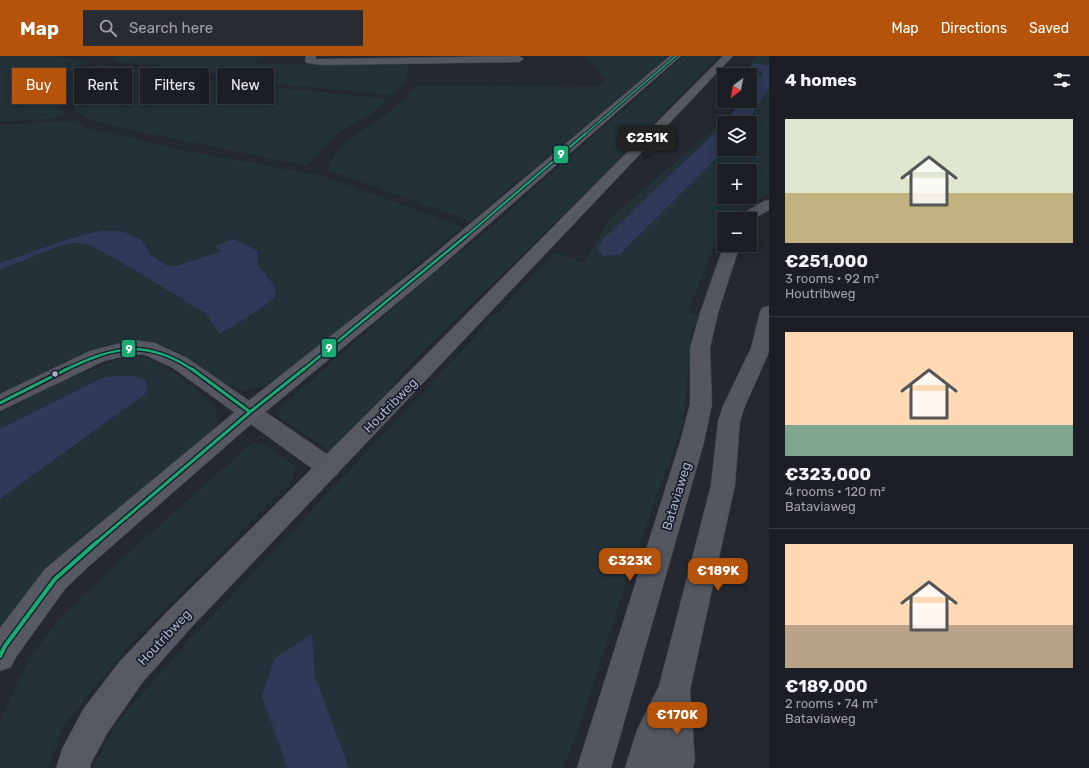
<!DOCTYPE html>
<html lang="en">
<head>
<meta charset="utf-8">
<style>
  body { margin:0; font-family:Rubik,sans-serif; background:#282b32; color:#f1f3f6; height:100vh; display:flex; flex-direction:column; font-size:15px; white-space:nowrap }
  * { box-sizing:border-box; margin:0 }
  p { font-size:13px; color:#a0a2a7 }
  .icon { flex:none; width:22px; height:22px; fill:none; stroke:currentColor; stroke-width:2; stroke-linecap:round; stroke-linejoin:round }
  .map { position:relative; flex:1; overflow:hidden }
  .side { display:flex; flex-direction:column; background:#1b1e25; width:320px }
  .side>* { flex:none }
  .hud { position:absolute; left:12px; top:12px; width:380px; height:36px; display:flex; gap:8px }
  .needle { width:26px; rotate:212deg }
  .buttons { position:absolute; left:717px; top:12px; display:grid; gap:8px }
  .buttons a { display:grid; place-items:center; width:40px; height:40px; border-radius:0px; background:#1b1e25; box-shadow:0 2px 10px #0003,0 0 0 1px #393c42; font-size:20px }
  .price { position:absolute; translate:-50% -34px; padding:0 9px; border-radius:8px; background:#b45309; color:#fff; font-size:13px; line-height:26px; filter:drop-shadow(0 1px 2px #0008) }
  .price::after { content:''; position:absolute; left:50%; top:24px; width:12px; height:9px; margin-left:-6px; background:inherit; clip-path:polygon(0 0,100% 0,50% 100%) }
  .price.selected { background:#222; color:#fff }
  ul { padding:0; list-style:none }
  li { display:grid; align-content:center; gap:8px; height:212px; padding:0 16px }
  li+li { border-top:1px solid #393c42 }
  li span { display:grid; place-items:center; height:124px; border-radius:0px; color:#555 }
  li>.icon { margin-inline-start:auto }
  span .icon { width:72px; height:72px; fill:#fffc; stroke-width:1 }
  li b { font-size:17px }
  h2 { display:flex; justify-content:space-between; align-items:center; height:48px; padding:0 16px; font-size:17px }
  .pill { padding:0 14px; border-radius:0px; background:#1b1e25; box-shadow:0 2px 10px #0003,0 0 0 1px #393c42; font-size:14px; line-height:36px }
  .pill.selected { background:#b45309; color:#fff }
  header { display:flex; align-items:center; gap:24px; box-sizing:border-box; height:56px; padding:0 20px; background:#b45309; color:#fff }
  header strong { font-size:19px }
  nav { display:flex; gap:22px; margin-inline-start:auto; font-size:14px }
  .search { width:280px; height:36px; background:#282b32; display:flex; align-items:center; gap:10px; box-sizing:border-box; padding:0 14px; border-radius:0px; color:#a0a2a7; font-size:15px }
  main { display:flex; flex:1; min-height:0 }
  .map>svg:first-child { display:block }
  .green { fill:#223238; fill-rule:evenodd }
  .water { fill:#2f3958 }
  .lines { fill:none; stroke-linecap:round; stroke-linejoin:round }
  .minor-casing { stroke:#40434a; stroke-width:1 }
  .major-casing { stroke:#41454e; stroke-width:1 }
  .minor { fill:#545660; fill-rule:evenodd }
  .major { fill:#565862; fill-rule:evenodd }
  .bus-1-far4-casing { stroke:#181d2b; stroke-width:3 }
  .bus-1-far3-casing { stroke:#181d2b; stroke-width:4 }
  .bus-1-far2-casing { stroke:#181d2b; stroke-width:5 }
  .bus-1-far1-casing { stroke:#181d2b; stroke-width:6 }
  .bus-1-casing { stroke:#181d2b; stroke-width:7 }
  .bus-1-far4 { stroke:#1aab75; stroke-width:1.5 }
  .bus-1-far3 { stroke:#1aab75; stroke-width:2 }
  .bus-1-far2 { stroke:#1aab75; stroke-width:2.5 }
  .bus-1-far1 { stroke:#1aab75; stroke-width:3 }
  .bus-1 { stroke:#1aab75; stroke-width:4 }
  .bus-dot { fill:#acb1c4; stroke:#181d2b; stroke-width:1.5 }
  .labels { text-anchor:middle; stroke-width:3.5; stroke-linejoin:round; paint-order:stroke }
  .street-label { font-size:13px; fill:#acb1c4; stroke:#181d2b }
  .line-badge { stroke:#181d2b; stroke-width:1.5 }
  .badge-label { font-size:11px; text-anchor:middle; font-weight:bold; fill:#fff }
</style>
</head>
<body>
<header>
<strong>Map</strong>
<div class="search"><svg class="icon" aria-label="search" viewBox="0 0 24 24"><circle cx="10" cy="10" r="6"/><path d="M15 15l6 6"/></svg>Search here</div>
<nav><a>Map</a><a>Directions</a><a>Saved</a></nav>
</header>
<main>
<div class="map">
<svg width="769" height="712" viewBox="0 0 769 712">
  <rect width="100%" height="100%" fill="#242831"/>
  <path class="green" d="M0 0H48L88 6 67 18 58 30 57 49 65 58 48 63 0 66Z
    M117 0H258L255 8 407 7C411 24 404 27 393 39L277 28 107 4Z
    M585 0H669L470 165 327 114C342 81 356 81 383 61 395 52 406 41 417 29L598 31 606 24Z
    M684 0H718L608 115 407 311 356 379 337 396 327 393 282 363 277 357 284 348 436 215 482 179Z
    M759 0H769V137L729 163H724V166L688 256 698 260 691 279 683 367 625 529 578 674 563 712H349L315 620 312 578 262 639 287 712H94L115 669 185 589 555 196 584 207 609 163 720 67 738 62 750 45V36L756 23 751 5ZM724 67H750V93H724ZM724 115H750V141H724Z
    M100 8 217 25 388 43 374 56 341 75 307 110 107 69C101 67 93 65 86 62 69 53 65 31 80 17 85 13 93 11 100 8Z
    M75 65 84 71 171 92 324 120 463 171 275 326 259 332 241 334 222 327 177 296 155 287 133 285 112 289 69 305 0 339V214L59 190 76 187 87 188 114 202 205 257 220 278 262 252 276 232 257 207 215 190 223 195 174 210 166 209 151 199 141 183 102 174 71 182 0 207V69Z
    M127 300C160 299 190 329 214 349L217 357 213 377 0 574V443L144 339 102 322 0 373V357L70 322Z
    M252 387H262L295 410 292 425 133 585 63 670 48 712H0V670L1 663 30 602 58 564 125 500Z"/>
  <path class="water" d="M753 7 769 10V32L746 67H725L741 45H750V34L763 16 750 11Z
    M724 68V93H726L619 199 603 200 597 192 604 182Z
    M102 174 124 176 141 183 151 199 166 209 175 210 222 195 215 190 234 183 258 195 257 207 276 232 275 241 262 252 220 278 205 257 114 202 87 188 76 187 59 190 0 214V207L71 182Z
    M118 320H132L145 324 148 333 144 339 0 443V373L102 322Z
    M312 578 315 620 349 712H287L262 640 275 602Z"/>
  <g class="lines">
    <defs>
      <path id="minor" d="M306 0H316L315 3H322L519 0 524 3 519 6 322 9 307 7 305 5Z
        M769 144V154L750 165V163H735L738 160 764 145Z
        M724 189H740L718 257 710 292 712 348 704 386 611 712H577L680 386 690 348V292L700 257Z
        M769 250V296L745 350 740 365 735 429 690 634 695 705 693 712H625L637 674 659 630 711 429 718 365 723 350 751 292 760 256 762 252Z
        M133 284 155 287 187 302 337 405 341 412 337 419 329 422 321 419 173 312 145 299 133 298 104 305 0 355V338L90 295Z"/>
      <path id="major" d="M670 0H681L433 217 258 362 88 511 65 533 16 601 11 611 0 615V572L45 513 242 350 421 209Z
        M723 0H733L188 575 142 627 108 676 91 707 90 712H56L63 691 84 652 120 605 168 555 374 351Z"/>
    </defs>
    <use href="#minor" class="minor-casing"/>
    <use href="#major" class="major-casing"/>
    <use href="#minor" class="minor"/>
    <use href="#major" class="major"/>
    <defs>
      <path id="bus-1-far4" d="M584 79 676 0"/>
      <path id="bus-1-far3" d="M465 181 585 78"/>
      <path id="bus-1-far2" d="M65 314C113 291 146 282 193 314
        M303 314 466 180"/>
      <path id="bus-1-far1" d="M192 313 250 356
        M0 347 67 313
        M96 487 250 356 304 313"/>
      <path id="bus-1" d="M0 600 5 590 55 523 97 486"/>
    </defs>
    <use href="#bus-1-far4" class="bus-1-far4-casing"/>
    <use href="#bus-1-far3" class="bus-1-far3-casing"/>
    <use href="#bus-1-far2" class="bus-1-far2-casing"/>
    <use href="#bus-1-far1" class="bus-1-far1-casing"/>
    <use href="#bus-1" class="bus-1-casing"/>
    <use href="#bus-1-far4" class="bus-1-far4"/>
    <use href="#bus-1-far3" class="bus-1-far3"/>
    <use href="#bus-1-far2" class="bus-1-far2"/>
    <use href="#bus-1-far1" class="bus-1-far1"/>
    <use href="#bus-1" class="bus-1"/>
  </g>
  <circle class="bus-dot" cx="55" cy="318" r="3.5"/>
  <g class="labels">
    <g class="street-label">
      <text transform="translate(390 349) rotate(-46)" y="5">Houtribweg</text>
      <text transform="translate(676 440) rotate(-73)" y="5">Bataviaweg</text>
      <text transform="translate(164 581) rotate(-47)" y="5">Houtribweg</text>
    </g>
  </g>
  <g class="line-badge">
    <rect x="553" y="89" width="16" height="19" rx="4" fill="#1aab75"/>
    <rect x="321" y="282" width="16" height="20" rx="4" fill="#1aab75"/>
    <rect x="121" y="283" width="15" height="19" rx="4" fill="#1aab75"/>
  </g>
  <g class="badge-label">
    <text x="561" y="102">9</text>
    <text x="329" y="296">9</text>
    <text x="129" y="297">9</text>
  </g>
</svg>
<div class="buttons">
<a><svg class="needle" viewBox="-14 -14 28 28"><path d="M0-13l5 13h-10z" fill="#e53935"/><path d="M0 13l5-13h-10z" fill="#a0a2a7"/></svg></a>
<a><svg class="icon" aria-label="layers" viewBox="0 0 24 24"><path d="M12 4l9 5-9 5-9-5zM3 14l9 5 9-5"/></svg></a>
<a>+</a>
<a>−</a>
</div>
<b class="price selected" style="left:647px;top:103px">€251K</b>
<b class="price" style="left:630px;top:526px">€323K</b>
<b class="price" style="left:718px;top:536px">€189K</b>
<b class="price" style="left:677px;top:680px">€170K</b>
<div class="hud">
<a class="pill selected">Buy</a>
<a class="pill">Rent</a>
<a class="pill">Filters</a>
<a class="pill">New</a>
</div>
</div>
<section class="side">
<h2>4 homes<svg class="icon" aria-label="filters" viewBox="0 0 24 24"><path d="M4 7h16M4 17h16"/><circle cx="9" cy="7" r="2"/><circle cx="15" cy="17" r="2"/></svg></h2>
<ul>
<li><span style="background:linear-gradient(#dfe7d0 60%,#c2b280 0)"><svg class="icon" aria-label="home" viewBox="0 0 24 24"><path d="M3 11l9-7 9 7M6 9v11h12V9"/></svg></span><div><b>€251,000</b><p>3 rooms · 92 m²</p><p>Houtribweg</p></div></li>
<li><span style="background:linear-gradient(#ffd9b3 75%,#7fa58c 0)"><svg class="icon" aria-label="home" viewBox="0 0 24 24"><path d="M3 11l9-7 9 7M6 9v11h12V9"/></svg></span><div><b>€323,000</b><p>4 rooms · 120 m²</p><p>Bataviaweg</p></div></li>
<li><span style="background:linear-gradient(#ffd9b3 65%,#b9a48a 0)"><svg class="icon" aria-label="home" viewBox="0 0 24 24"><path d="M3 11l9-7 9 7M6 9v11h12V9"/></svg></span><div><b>€189,000</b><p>2 rooms · 74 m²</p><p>Bataviaweg</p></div></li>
</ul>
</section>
</main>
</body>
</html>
